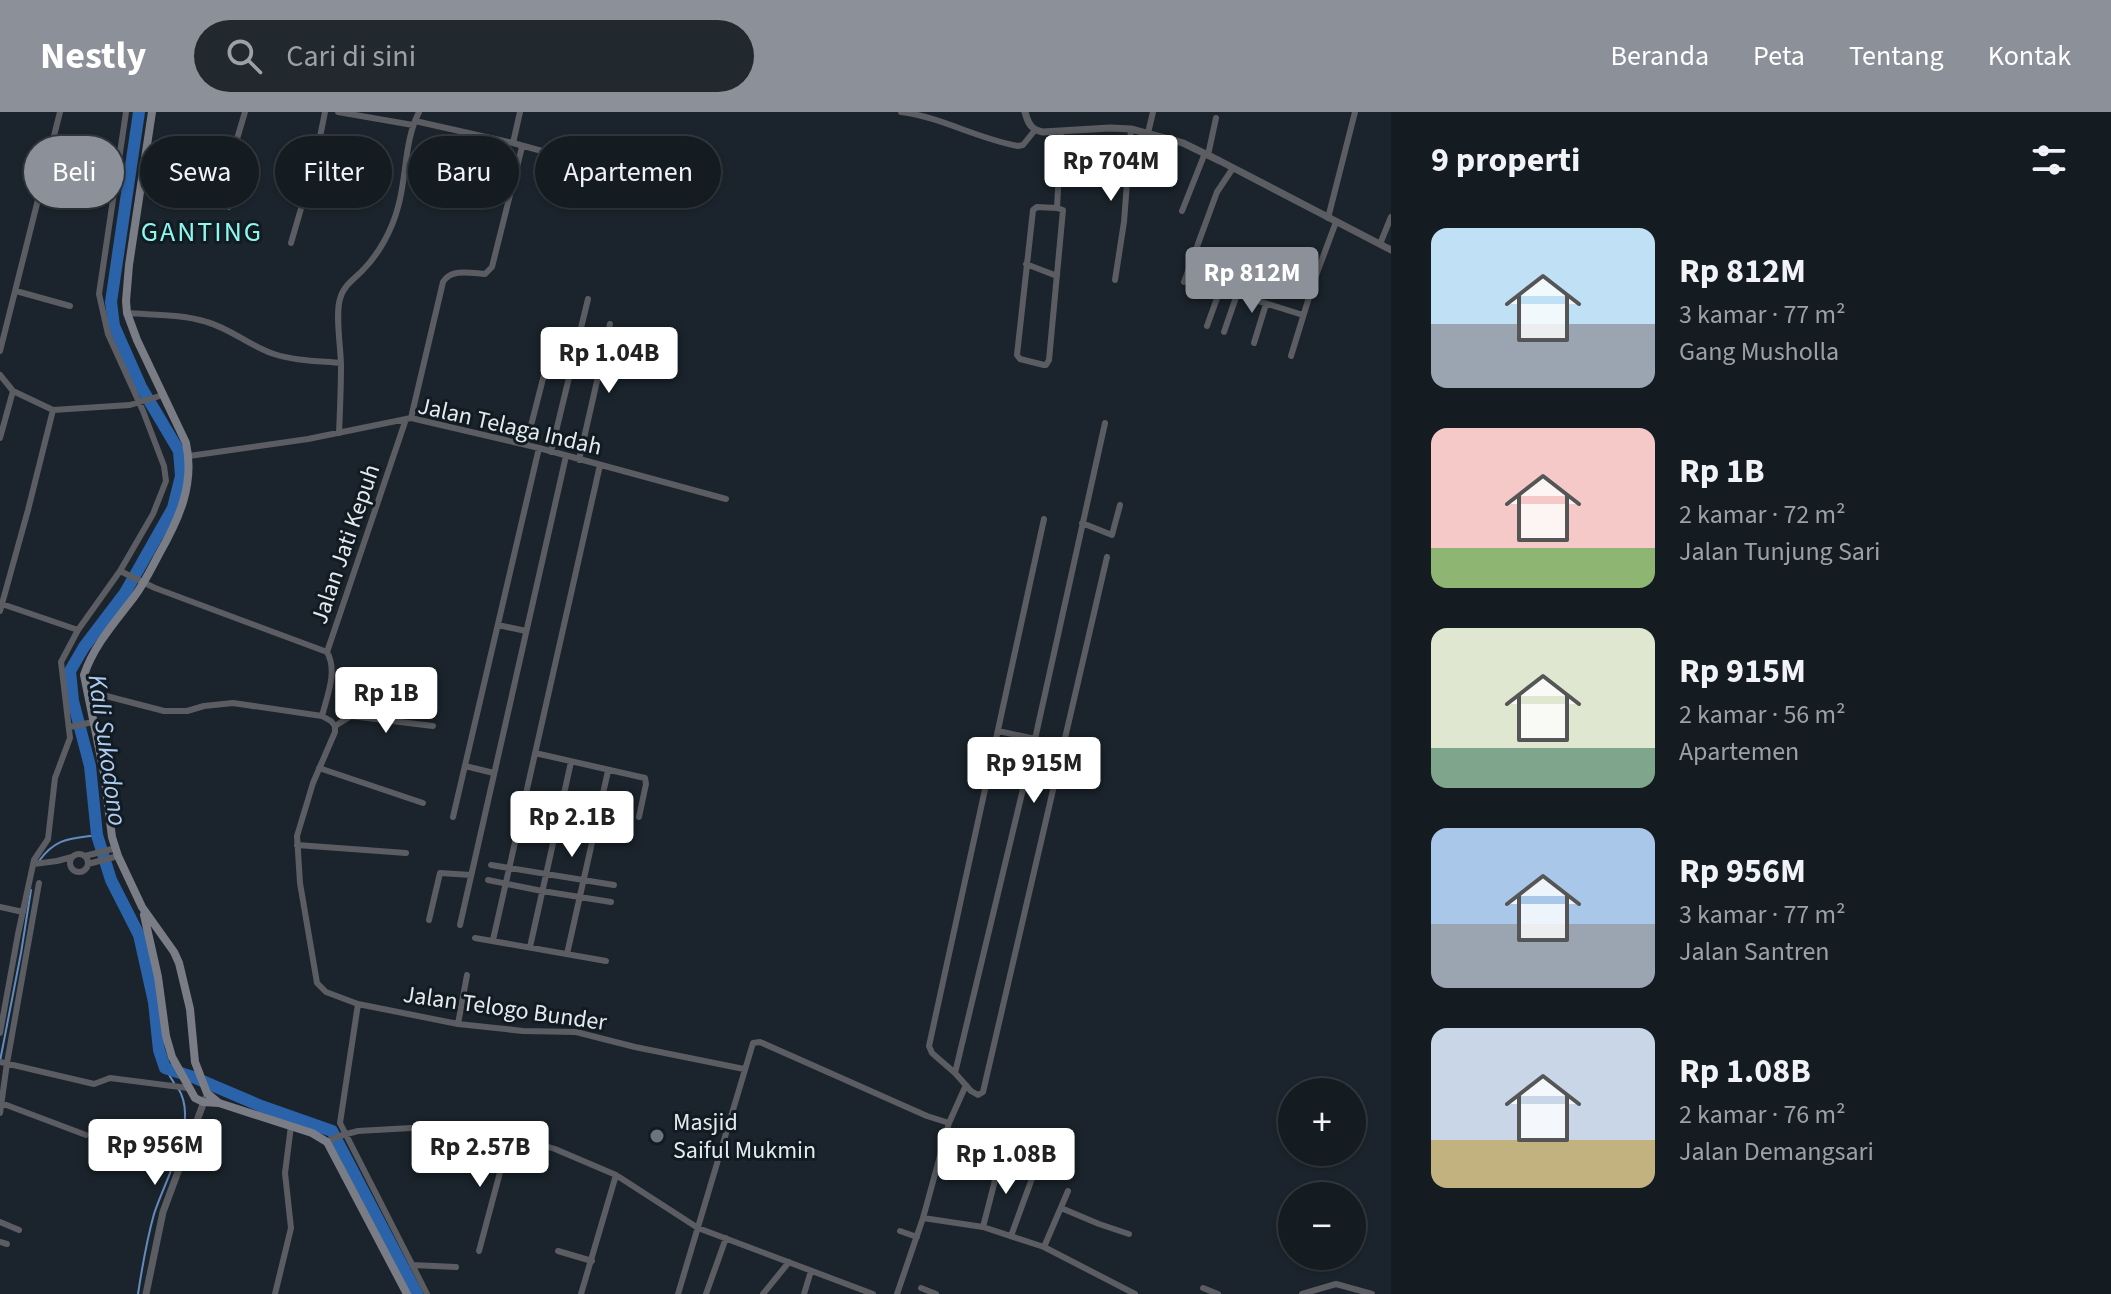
<!DOCTYPE html>
<html lang="id">
<head>
<meta charset="utf-8">
<style>
  body { margin:0; font-family:"Source Sans 3",sans-serif; background:#21282e; color:#f1f3f6; height:100vh; display:flex; flex-direction:column; font-size:30px; white-space:nowrap }
  * { box-sizing:border-box; margin:0 }
  p { font-size:26px; color:#9da1a5 }
  .icon { flex:none; width:44px; height:44px; fill:none; stroke:currentColor; stroke-width:2; stroke-linecap:round; stroke-linejoin:round }
  .map { position:relative; flex:1; overflow:hidden }
  .sheet { display:flex; flex-direction:column; background:#141b21; width:720px }
  .sheet>* { flex:none }
  .guide { position:absolute; left:24px; top:24px; width:760px; height:72px; display:flex; gap:16px }
  .controls { position:absolute; left:1278px; top:966px; display:grid; gap:16px }
  .controls a { display:grid; place-items:center; width:88px; height:88px; border-radius:50%; background:#141b21; box-shadow:0 2px 6px #0004,0 0 0 2px #33393f; font-size:40px }
  .price { position:absolute; translate:-50% -68px; padding:0 18px; border-radius:8px; background:#fff; color:#222; font-size:26px; line-height:52px; filter:drop-shadow(0 2px 4px #0008) }
  .price::after { content:''; position:absolute; left:50%; top:48px; width:24px; height:18px; margin-left:-12px; background:inherit; clip-path:polygon(0 0,100% 0,50% 100%) }
  .price.on { background:#8c9099; color:#fff }
  ul { padding:0; list-style:none }
  li { display:flex; align-items:center; gap:24px; height:200px; padding:0 40px }
  li span { display:grid; place-items:center; flex:none; width:224px; height:160px; border-radius:16px; color:#555 }
  li>.icon { margin-inline-start:auto }
  span .icon { width:96px; height:96px; fill:#fffc; stroke-width:1 }
  li b { font-size:34px }
  h2 { display:flex; justify-content:space-between; align-items:center; height:96px; padding:0 40px; font-size:34px }
  .chip { padding:0 28px; border-radius:36px; background:#141b21; box-shadow:0 2px 6px #0004,0 0 0 2px #33393f; font-size:28px; line-height:72px }
  .chip.on { background:#8c9099; color:#fff }
  header { display:flex; align-items:center; gap:48px; box-sizing:border-box; height:112px; padding:0 40px; background:#8c9099; color:#fff }
  header strong { font-size:38px }
  nav { display:flex; gap:44px; margin-inline-start:auto; font-size:28px }
  .search { width:560px; height:72px; background:#21282e; display:flex; align-items:center; gap:20px; box-sizing:border-box; padding:0 28px; border-radius:44px; color:#9da1a5; font-size:30px }
  main { display:flex; flex:1; min-height:0 }
  .map>svg:first-child { display:block }
  .lines { fill:none; stroke-linecap:round; stroke-linejoin:round }
  .stream { stroke:#628cbf; stroke-width:2 }
  .river { stroke:#2b63aa; stroke-width:12 }
  .minor { stroke:#5b5d62; stroke-width:6 }
  .tertiary { stroke:#5b5d62; stroke-width:7 }
  .secondary { stroke:#7b7d86; stroke-width:8 }
  .worship-dot { fill:#6b7280; stroke:#121b22; stroke-width:3 }
  .labels { text-anchor:middle; stroke-width:6; stroke-linejoin:round; paint-order:stroke }
  .street-label { font-size:24px; fill:#e4ebf0; stroke:#121b22 }
  .poi-label { font-size:24px; fill:#e4ebf0; stroke:#121b22; text-anchor:start }
  .water-label { font-size:26px; font-style:italic; fill:#aecbf1; stroke:#121b22 }
  .quarter-label { font-size:28px; letter-spacing:2px; fill:#8ef7ed; stroke:#121b22 }
</style>
</head>
<body>
<header>
<strong>Nestly</strong>
<div class="search"><svg class="icon" aria-label="search" viewBox="0 0 24 24"><circle cx="10" cy="10" r="6"/><path d="M15 15l6 6"/></svg>Cari di sini</div>
<nav><a>Beranda</a><a>Peta</a><a>Tentang</a><a>Kontak</a></nav>
</header>
<main>
<div class="map">
<svg width="1391" height="1182" viewBox="0 0 1391 1182">
  <rect width="100%" height="100%" fill="#1b242c"/>
  <g class="lines">
    <path class="stream" d="M39 749C56 725 71 727 97 723
      M0 949 21 841 31 778
      M165 956 174 971
      M138 1182C142 1156 147 1127 154 1102 165 1067 200 1010 178 976"/>
    <path class="river" d="M139 0 111 190 114 214 141 275 179 339 181 364 173 396 125 481 84 535 70 559 73 589 90 654 97 723 111 768 139 823 154 890 159 938 165 956 193 965 261 994 332 1019 417 1182"/>
    <path class="minor" d="M338 0 413 13
      M901 0C941 5 978 27 1018 34L1023 33 1035 18
      M415 9 513 31 607 57
      M1148 21 1153 0
      M513 31 520 0
      M1208 43 1216 6
      M229 95 220 89V84L245 0
      M1057 96 1037 95 1033 98 1017 243 1020 247 1044 253H1046L1049 248 1063 98 1057 96 1061 19
      M1182 99 1205 41
      M1328 106 1355 0
      M291 131 316 45 325 0
      M1380 132 1391 105
      M1026 152 1057 164
      M1115 168 1124 110 1131 17
      M1184 170 1217 80 1233 56
      M1210 174 1303 203
      M16 179 70 194
      M127 201C153 203 182 202 207 210 231 217 250 234 274 242 295 249 319 249 341 251
      M1207 214 1234 139
      M1224 220 1244 162
      M1254 231 1266 192
      M0 239 60 0
      M1291 244 1314 169 1336 110
      M0 263 13 279 53 298 130 293 163 283
      M411 306 443 170C451 156 471 161 485 162L492 155 522 35
      M339 321C340 299 341 277 341 254 341 236 335 203 340 187 343 174 354 167 362 159 379 142 392 118 398 95 407 64 404 29 419 0
      M0 326 13 279
      M526 333 546 255
      M551 340 588 187
      M189 344 308 327 411 306 539 336 726 387
      M579 348 610 212
      M1044 407 929 934 932 941 955 961 971 979 978 983 983 980 1107 445
      M1082 411 1112 423 1120 393
      M120 459 155 476 327 540
      M2 492 78 518
      M0 499 28 398 53 298
      M498 513 526 519
      M327 540 406 307
      M87 579 164 599H187L204 594 233 591 322 604 331 609 335 614V620L313 671 297 724 300 771 317 871 326 880 358 892 458 912 523 919 576 920 635 935 744 957
      M322 604C327 584 338 559 327 540
      M335 614 351 604 433 614
      M70 615 93 610
      M998 619 1064 633
      M535 641 645 666 646 672 639 705
      M465 654 494 661
      M319 656 423 691
      M453 705 539 336
      M297 733 406 741
      M70 751a9 9 0 1 1 18 0a9 9 0 1 1-18 0Z
      M85 744 116 736
      M34 752 57 749 72 745
      M88 752 118 744
      M491 753 614 773
      M488 768 542 779 611 790
      M0 795 23 800
      M429 808 440 761 471 763
      M460 813 566 344
      M475 826 606 849
      M493 828 600 353
      M530 835 571 650
      M567 842 608 659
      M358 892 340 1011C369 1067 398 1125 427 1182
      M458 912 467 863
      M0 921 18 822 34 748 48 727 55 666 70 626 61 550 78 518 120 459 153 402 166 369 164 354 143 299 108 222 99 182 126 0
      M0 950 94 972 110 966 188 976
      M955 961 1035 627 1105 311
      M1 991 86 1023
      M0 1001 7 951 39 771
      M327 1030 339 1024 358 1019 429 1015 499 1020 510 1023 555 1037 616 1063 698 1116 873 1182
      M155 1049 178 1058
      M1061 1096 1099 1112 1129 1122
      M923 1106 983 1115 1044 1135 1135 1182
      M0 1110 19 1118
      M983 1115 1001 1045
      M900 1119 917 1125
      M1011 1124 1038 1050
      M0 1130 7 1132
      M1044 1135 1068 1079
      M479 1139 510 1023
      M558 1139 592 1149
      M412 1153 456 1155
      M921 1176 936 1182
      M1203 1176 1218 1182
      M275 1182 291 1116 285 1061 291 1014
      M581 1182 616 1063
      M678 1182 753 931 760 930 927 1004 949 1011
      M706 1182 726 1126
      M763 1182 789 1150
      M804 1182 811 1159
      M897 1182 923 1106 949 1011 966 973
      M1302 1182 1336 1172 1372 1182"/>
    <path class="tertiary" d="M1025 0C1028 11 1031 18 1043 20L1110 16 1131 17 1183 31 1220 49 1391 138
      M146 1182 163 1100 205 987"/>
    <path class="secondary" d="M152 0 129 153 126 189 127 201 137 228 186 331C195 372 179 407 159 442 151 457 144 472 134 485 115 510 94 533 84 563L104 661 112 725 118 744 142 795 174 840 179 851 190 897 195 950 207 981 219 991
      M144 803 158 865 166 924 172 945 195 986 203 990 219 991 312 1021 327 1030 407 1182"/>
  </g>
  <circle class="worship-dot" cx="657" cy="1024" r="8"/>
  <g class="labels">
    <g class="street-label">
      <text transform="translate(510 314) rotate(13)" y="8">Jalan Telaga Indah</text>
      <text transform="translate(345 432) rotate(-71)" y="8">Jalan Jati Kepuh</text>
      <text transform="translate(505 896) rotate(8)" y="8">Jalan Telogo Bunder</text>
    </g>
    <g class="poi-label">
      <text x="673" y="1018">Masjid<tspan x="673" dy="28">Saiful Mukmin</tspan></text>
    </g>
    <g class="water-label">
      <text transform="translate(108 638) rotate(82)" y="9">Kali Sukodono</text>
    </g>
    <g class="quarter-label">
      <text x="202" y="129">GANTING</text>
    </g>
  </g>
</svg>
<div class="controls">
<a>+</a>
<a>−</a>
</div>
<b class="price" style="left:1111px;top:91px">Rp 704M</b>
<b class="price on" style="left:1252px;top:203px">Rp 812M</b>
<b class="price" style="left:609px;top:283px">Rp 1.04B</b>
<b class="price" style="left:386px;top:623px">Rp 1B</b>
<b class="price" style="left:1034px;top:693px">Rp 915M</b>
<b class="price" style="left:572px;top:747px">Rp 2.1B</b>
<b class="price" style="left:155px;top:1075px">Rp 956M</b>
<b class="price" style="left:480px;top:1077px">Rp 2.57B</b>
<b class="price" style="left:1006px;top:1084px">Rp 1.08B</b>
<div class="guide">
<a class="chip on">Beli</a>
<a class="chip">Sewa</a>
<a class="chip">Filter</a>
<a class="chip">Baru</a>
<a class="chip">Apartemen</a>
</div>
</div>
<section class="sheet">
<h2>9 properti<svg class="icon" aria-label="filters" viewBox="0 0 24 24"><path d="M4 7h16M4 17h16"/><circle cx="9" cy="7" r="2"/><circle cx="15" cy="17" r="2"/></svg></h2>
<ul>
<li><span style="background:linear-gradient(#bfe0f5 60%,#9aa5b1 0)"><svg class="icon" aria-label="home" viewBox="0 0 24 24"><path d="M3 11l9-7 9 7M6 9v11h12V9"/></svg></span><div><b>Rp 812M</b><p>3 kamar · 77 m²</p><p>Gang Musholla</p></div></li>
<li><span style="background:linear-gradient(#f6c9c9 75%,#8fb573 0)"><svg class="icon" aria-label="home" viewBox="0 0 24 24"><path d="M3 11l9-7 9 7M6 9v11h12V9"/></svg></span><div><b>Rp 1B</b><p>2 kamar · 72 m²</p><p>Jalan Tunjung Sari</p></div></li>
<li><span style="background:linear-gradient(#dfe7d0 75%,#7fa58c 0)"><svg class="icon" aria-label="home" viewBox="0 0 24 24"><path d="M3 11l9-7 9 7M6 9v11h12V9"/></svg></span><div><b>Rp 915M</b><p>2 kamar · 56 m²</p><p>Apartemen</p></div></li>
<li><span style="background:linear-gradient(#a9c7e8 60%,#9aa5b1 0)"><svg class="icon" aria-label="home" viewBox="0 0 24 24"><path d="M3 11l9-7 9 7M6 9v11h12V9"/></svg></span><div><b>Rp 956M</b><p>3 kamar · 77 m²</p><p>Jalan Santren</p></div></li>
<li><span style="background:linear-gradient(#c9d6e8 70%,#c2b280 0)"><svg class="icon" aria-label="home" viewBox="0 0 24 24"><path d="M3 11l9-7 9 7M6 9v11h12V9"/></svg></span><div><b>Rp 1.08B</b><p>2 kamar · 76 m²</p><p>Jalan Demangsari</p></div></li>
</ul>
</section>
</main>
</body>
</html>
